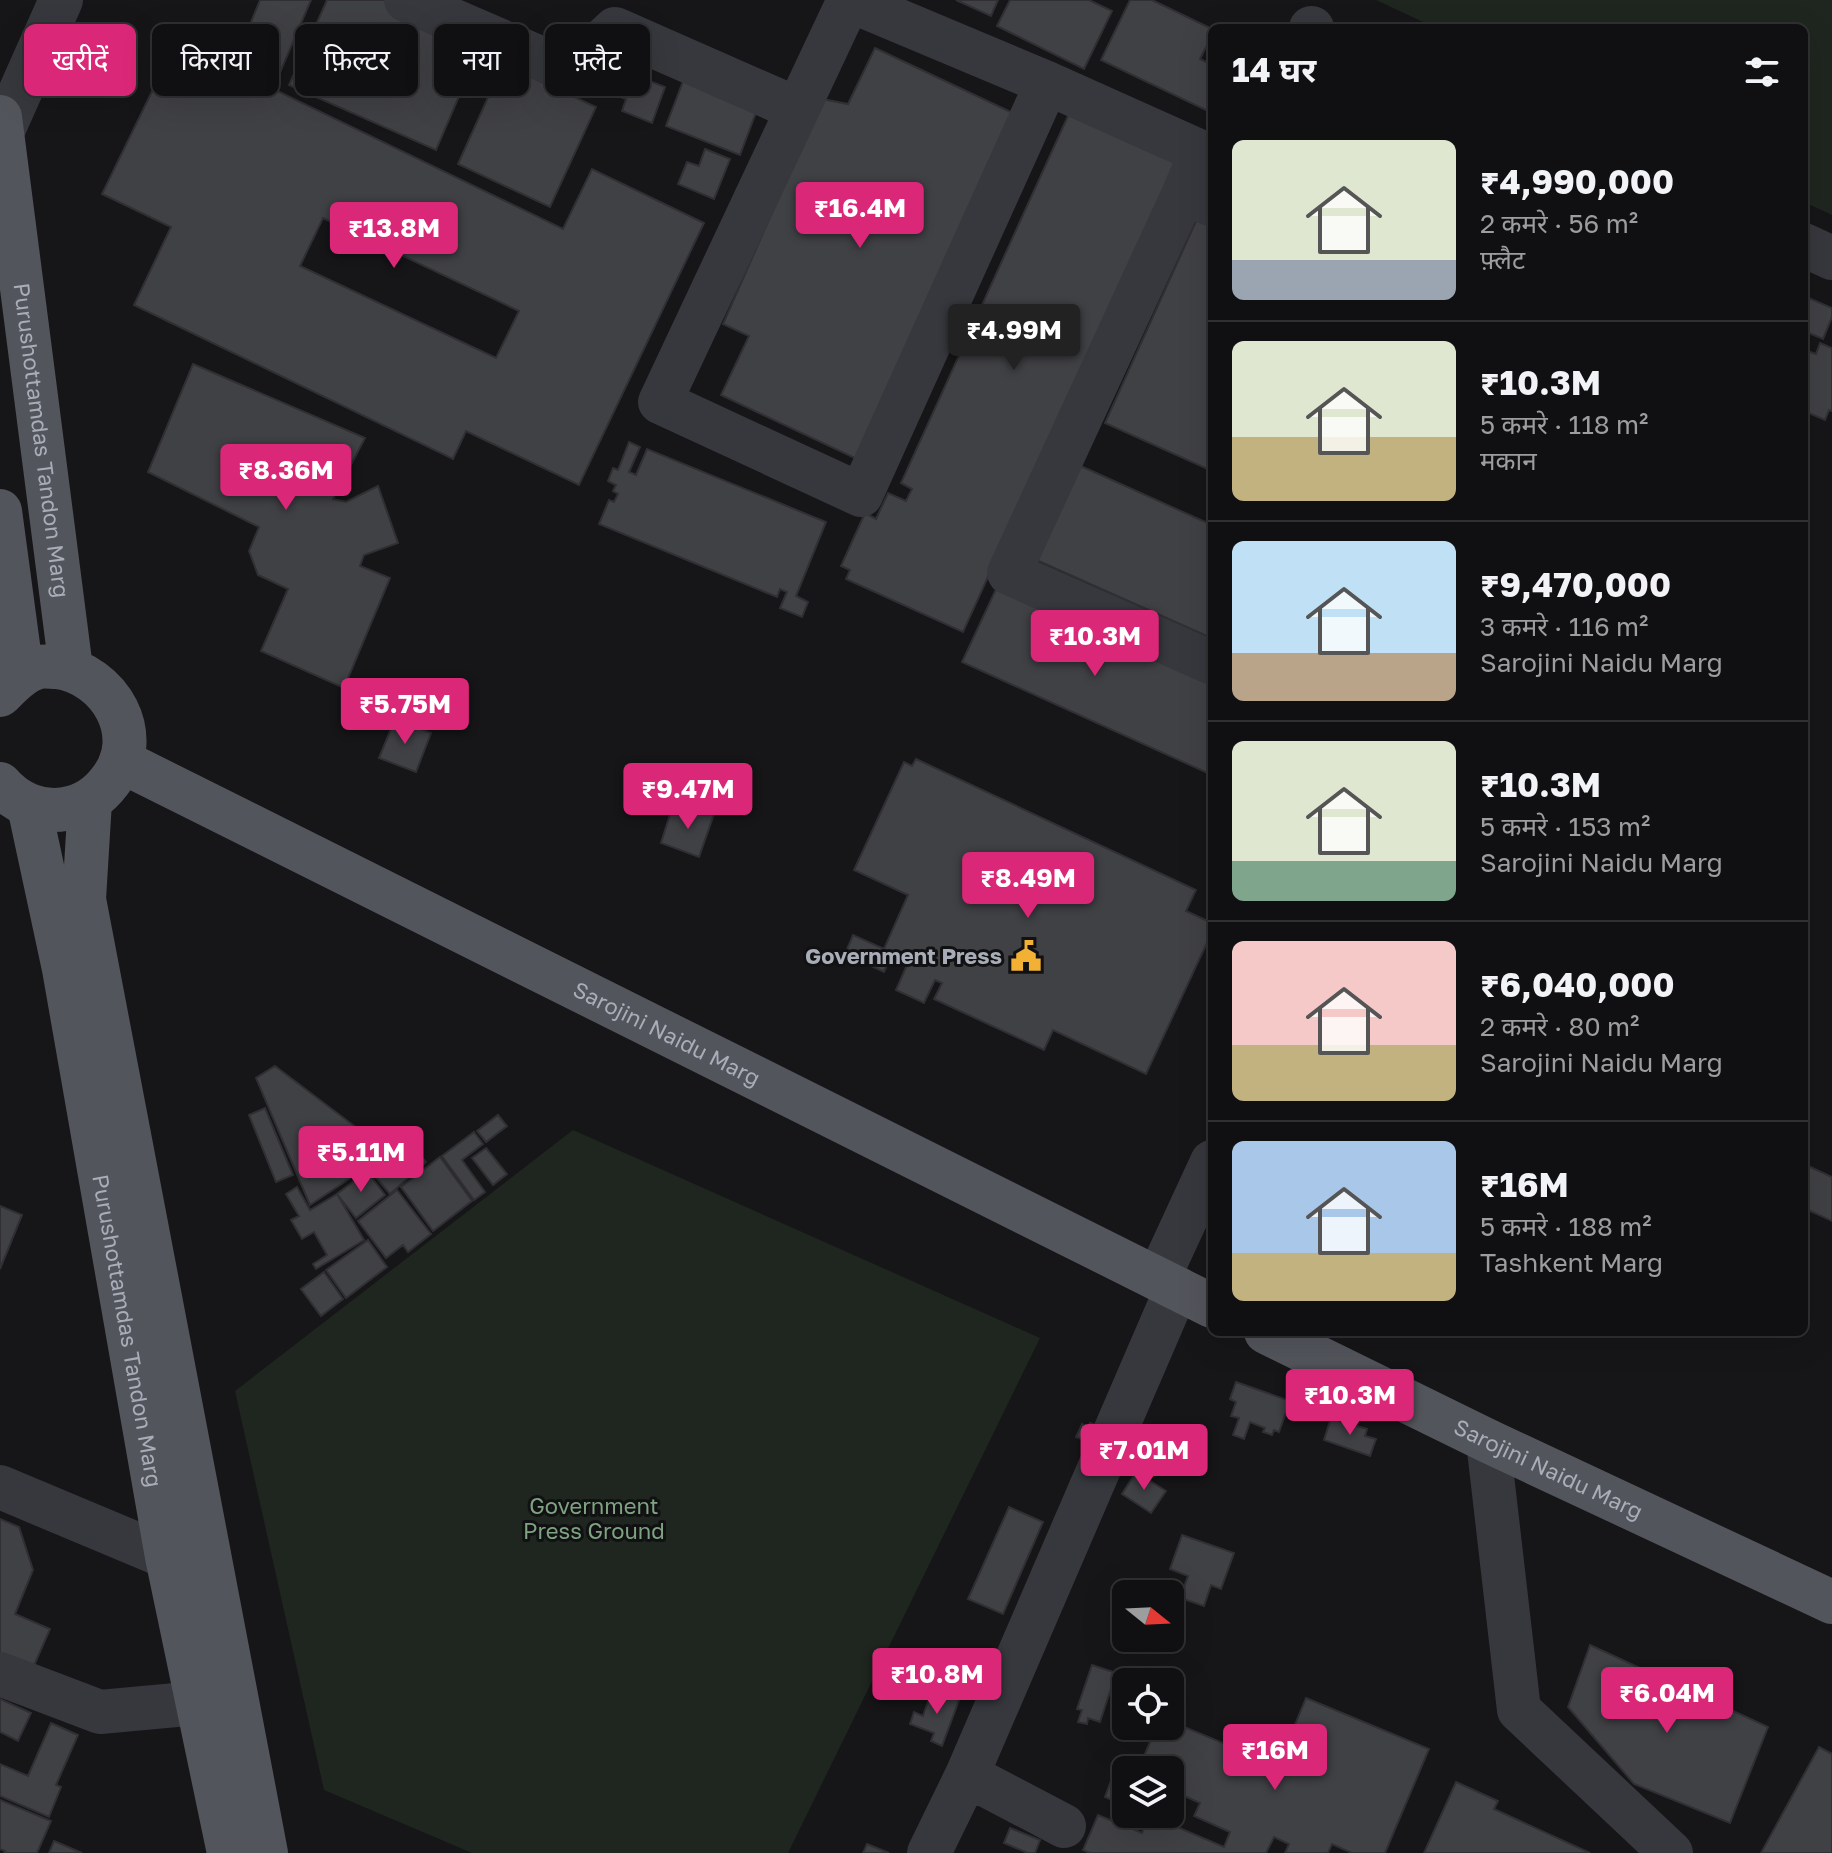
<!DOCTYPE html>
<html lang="hi">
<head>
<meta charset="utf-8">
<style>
  body { margin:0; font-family:"Golos Text","Noto Sans Devanagari",sans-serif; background:#19191b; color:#f1f3f6; height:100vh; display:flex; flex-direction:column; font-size:30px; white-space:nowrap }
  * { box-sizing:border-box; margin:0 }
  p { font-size:26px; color:#9c9d9f }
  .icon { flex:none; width:44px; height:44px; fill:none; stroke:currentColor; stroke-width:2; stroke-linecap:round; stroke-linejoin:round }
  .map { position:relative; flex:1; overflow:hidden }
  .panel { position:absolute; left:1208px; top:24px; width:600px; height:1312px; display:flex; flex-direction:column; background:#101012; border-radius:12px; box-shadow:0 8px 32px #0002,0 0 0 2px #303032 }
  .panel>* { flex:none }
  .banner { position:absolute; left:24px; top:24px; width:760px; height:72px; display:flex; gap:16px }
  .needle { width:52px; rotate:108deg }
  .controls { position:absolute; left:1112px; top:1580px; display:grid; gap:16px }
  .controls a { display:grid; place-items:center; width:72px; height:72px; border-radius:12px; background:#101012; box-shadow:0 8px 32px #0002,0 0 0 2px #303032; font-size:40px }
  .price { position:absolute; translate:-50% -68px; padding:0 18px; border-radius:8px; background:#db2777; color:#fff; font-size:26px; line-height:52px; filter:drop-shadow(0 2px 4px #0008) }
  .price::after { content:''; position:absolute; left:50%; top:48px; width:24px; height:18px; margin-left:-12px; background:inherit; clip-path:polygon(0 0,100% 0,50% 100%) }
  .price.current { background:#222; color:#fff }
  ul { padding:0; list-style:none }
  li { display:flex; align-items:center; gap:24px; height:200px; padding:0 24px }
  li+li { border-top:2px solid #303032 }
  li span { display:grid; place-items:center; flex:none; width:224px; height:160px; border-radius:12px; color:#555 }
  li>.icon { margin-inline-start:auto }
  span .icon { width:96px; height:96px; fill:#fffc; stroke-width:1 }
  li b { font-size:34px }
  h2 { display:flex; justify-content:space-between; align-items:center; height:96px; padding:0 24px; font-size:34px }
  .pill { padding:0 28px; border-radius:12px; background:#101012; box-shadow:0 8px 32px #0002,0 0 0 2px #303032; font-size:28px; line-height:72px }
  .pill.current { background:#db2777; color:#fff }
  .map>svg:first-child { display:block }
  .green { fill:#1e261f }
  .building { fill:#404145; stroke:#303034; stroke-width:2; fill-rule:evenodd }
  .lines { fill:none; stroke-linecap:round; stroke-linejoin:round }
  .minor { stroke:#37383d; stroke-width:44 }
  .major { stroke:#53555c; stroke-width:44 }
  .labels { text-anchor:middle; stroke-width:6; stroke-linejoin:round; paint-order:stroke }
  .street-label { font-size:22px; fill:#a8adb8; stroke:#111113 }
  .poi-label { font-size:22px; font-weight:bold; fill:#a8adb8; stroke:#111113; text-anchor:end }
  .park-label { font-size:22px; fill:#7fa381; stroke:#111113 }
</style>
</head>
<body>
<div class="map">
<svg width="1832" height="1853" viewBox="0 0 1832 1853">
  <rect width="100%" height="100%" fill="#161618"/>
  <path class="green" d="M1376 0H1832V215L1804 202V28H1436Z
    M573 1130 1040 1338 788 1853H472L324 1790 235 1391Z"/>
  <path class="building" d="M260 0H311L276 82 253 72 266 41 247 32Z
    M327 0H386L482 43 436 150 289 85Z
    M956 0H998L991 16Z
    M1010 0H1089L1112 11 1084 69 997 26Z
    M1130 0H1152L1212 29V35L1200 59 1212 65V113L1101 60Z
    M176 42 563 229 592 169 704 223 579 485 466 431 453 459 134 305 171 227 102 194ZM323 218 519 311 496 358 300 266Z
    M875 48 1017 115 861 461 721 395 749 336 723 324 822 99 848 104Z
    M503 64 596 107 550 207 458 164Z
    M616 68 665 87 652 123 622 111 626 99 607 92Z
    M687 71 761 99 740 155 666 126Z
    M1073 105 1180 154 963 632 846 579 850 570 841 566 865 513 876 519 888 493 906 501 912 489 901 483Z
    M705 149 730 159 714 199 678 184 687 162 699 166Z
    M1201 210 1212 215V471L1105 423Z
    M1804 296 1832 308V317L1823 339 1804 331Z
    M1820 343 1832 348V411L1829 410 1825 420 1804 411V350L1816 354Z
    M193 364 365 438 333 499 346 502 378 486 398 543 364 555 360 566 390 578 344 688 261 651 288 589 258 575 249 551 259 527 148 472Z
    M629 442 640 447 629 472 636 475 647 449 826 522 796 596 808 602 802 617 780 608 787 592 780 589 777 597 599 524 609 500 614 502 618 494 613 491 616 485 608 481 613 468 618 470Z
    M1074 463 1212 525V630L1209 637 1032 558Z
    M997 587 1212 685V775L962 662Z
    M395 719 431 733 416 772 379 758Z
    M916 759 1196 890 1186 911 1212 923V932L1146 1074 1053 1030 1044 1050 934 999 942 983 935 980 924 1003 896 990 907 965 890 958 884 972 845 954 853 935 884 949 908 895 854 870 904 762 912 766Z
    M693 806 714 814 699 857 661 843 671 811 688 817Z
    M275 1066 382 1147 349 1179 310 1205 256 1078Z
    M265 1108 293 1175 276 1182 249 1115Z
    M498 1115 507 1126 486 1142 477 1131Z
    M474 1132 483 1144 462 1160 485 1192 474 1200 442 1156Z
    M394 1146 401 1155 412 1146 426 1162 390 1194 368 1168Z
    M486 1148 507 1174 493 1185 472 1158Z
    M440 1157 472 1201 433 1231 401 1187Z
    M1804 1164 1832 1177V1221L1804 1208Z
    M367 1171 385 1195 356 1218 337 1194Z
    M297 1187 310 1210 337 1194 364 1240 316 1269 313 1264 327 1255 314 1232 302 1239 291 1220 299 1216 286 1194Z
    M397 1190 431 1234 408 1252 403 1245 386 1258 358 1221Z
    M0 1206 22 1215 0 1269Z
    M368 1240 387 1267 346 1298 326 1270Z
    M324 1272 343 1299 321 1316 301 1289Z
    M1236 1382 1290 1401 1279 1432 1274 1430 1272 1435 1263 1432 1265 1428 1250 1422 1244 1439 1233 1435 1239 1418 1231 1416 1236 1402 1230 1399Z
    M1331 1418 1367 1429 1365 1436 1376 1439 1370 1456 1324 1440Z
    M1090 1423 1099 1426 1091 1443 1076 1437 1082 1424 1088 1427Z
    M1136 1472 1166 1491 1151 1513 1122 1494Z
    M1009 1507 1043 1522 1003 1614 968 1599Z
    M0 1519 19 1527 33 1570 15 1614 50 1629 33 1668 0 1654Z
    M1182 1535 1234 1553 1221 1589 1211 1585 1204 1606 1180 1598 1188 1576 1170 1569Z
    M1590 1645 1768 1727 1730 1823 1634 1784 1568 1707Z
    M1092 1665 1116 1673 1100 1722 1088 1718 1087 1724 1078 1722 1082 1710 1077 1709Z
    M932 1690 959 1700 942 1746 931 1741 934 1733 910 1724 914 1712 923 1716Z
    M1306 1698 1429 1749 1385 1853H1352L1332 1844 1328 1853H1285L1289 1844 1274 1837 1266 1853H1090L1083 1850 1098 1815 1142 1833 1146 1822 1132 1816 1133 1814H1170V1770H1138L1157 1726H1170V1721L1278 1766ZM1182 1795 1200 1803 1194 1816 1230 1832 1224 1847 1170 1824Z
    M0 1699 31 1713 18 1741 0 1732Z
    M51 1723 78 1735 56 1785 61 1787 49 1817 0 1796V1764L28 1776Z
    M1819 1747 1832 1754V1853H1761Z
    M1115 1770 1126 1775V1806L1105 1797Z
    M1456 1782 1498 1801 1494 1809 1590 1853H1424Z
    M0 1800 51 1821 37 1853H4L5 1851 0 1849Z
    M1010 1828 1040 1840 1035 1853H1028L1004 1843Z
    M54 1841 82 1853H49Z
    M867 1844 889 1853H863Z"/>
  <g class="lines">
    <path class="minor" d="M406 0 570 71 615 29 797 109
      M849 0 660 402 861 495 1047 83 1201 152 1184 193
      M849 0 1047 83
      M1311 28H1312
      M0 137 61 0
      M1210 204 1184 193 1009 573 1210 662 1212 658
      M1804 245 1832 258
      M1158 1279 1212 1162
      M1488 1441 1519 1710 1671 1853
      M0 1487 167 1557
      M0 1674 100 1712 198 1703
      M967 1775 1064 1826
      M929 1853 967 1775 1177 1288"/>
    <g class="major">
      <path id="s1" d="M0 117 71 669"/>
      <path d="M0 511 22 675"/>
      <path d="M0 695C11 684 23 671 39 667 45 666 51 667 57 667 110 674 146 736 110 781 99 796 84 806 65 809 40 813 16 803 0 784"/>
      <path id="s2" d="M121 761 1212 1306"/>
      <path d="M90 801 84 899 266 1853"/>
      <path id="s3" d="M29 806 64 969 167 1557 229 1853"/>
      <path id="s4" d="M1266 1332 1488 1441 1832 1602"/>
    </g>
  </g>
  <defs>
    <symbol id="civic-bare" viewBox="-9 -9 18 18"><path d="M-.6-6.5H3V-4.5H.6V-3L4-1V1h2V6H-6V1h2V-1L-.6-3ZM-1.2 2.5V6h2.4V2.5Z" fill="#f2b134" stroke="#111113" stroke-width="2.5" paint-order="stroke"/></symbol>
  </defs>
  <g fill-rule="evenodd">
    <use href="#civic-bare" x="1004" y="934" width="44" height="44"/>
  </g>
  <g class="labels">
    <g class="street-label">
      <text dy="8" stroke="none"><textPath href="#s1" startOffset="326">Purushottamdas Tandon Marg</textPath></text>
      <text dy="8" stroke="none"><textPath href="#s2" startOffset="610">Sarojini Naidu Marg</textPath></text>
      <text dy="8" stroke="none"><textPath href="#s3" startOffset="534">Purushottamdas Tandon Marg</textPath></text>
      <text dy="8" stroke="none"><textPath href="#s4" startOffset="314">Sarojini Naidu Marg</textPath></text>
    </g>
    <g class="poi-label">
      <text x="1002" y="964">Government Press</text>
    </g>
    <g class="park-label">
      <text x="594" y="1514">Government<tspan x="594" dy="25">Press Ground</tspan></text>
    </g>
  </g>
</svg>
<div class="controls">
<a><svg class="needle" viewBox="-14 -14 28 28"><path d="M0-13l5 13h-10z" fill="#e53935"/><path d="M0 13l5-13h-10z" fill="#9c9d9f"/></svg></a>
<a><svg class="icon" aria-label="locate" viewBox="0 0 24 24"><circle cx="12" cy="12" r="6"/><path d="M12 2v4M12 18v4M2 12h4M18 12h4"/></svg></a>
<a><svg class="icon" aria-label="layers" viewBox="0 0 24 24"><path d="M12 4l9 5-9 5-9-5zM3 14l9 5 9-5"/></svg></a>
</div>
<b class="price" style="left:860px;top:250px">₹16.4M</b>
<b class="price" style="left:394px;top:270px">₹13.8M</b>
<b class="price current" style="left:1014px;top:372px">₹4.99M</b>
<b class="price" style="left:286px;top:512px">₹8.36M</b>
<b class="price" style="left:1095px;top:678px">₹10.3M</b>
<b class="price" style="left:405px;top:746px">₹5.75M</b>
<b class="price" style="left:688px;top:831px">₹9.47M</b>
<b class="price" style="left:1028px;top:920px">₹8.49M</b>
<b class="price" style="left:361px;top:1194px">₹5.11M</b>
<b class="price" style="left:1350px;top:1437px">₹10.3M</b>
<b class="price" style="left:1144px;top:1492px">₹7.01M</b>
<b class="price" style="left:937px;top:1716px">₹10.8M</b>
<b class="price" style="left:1667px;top:1735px">₹6.04M</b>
<b class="price" style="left:1275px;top:1792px">₹16M</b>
<div class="banner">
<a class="pill current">खरीदें</a>
<a class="pill">किराया</a>
<a class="pill">फ़िल्टर</a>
<a class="pill">नया</a>
<a class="pill">फ़्लैट</a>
</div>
<section class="panel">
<h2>14 घर<svg class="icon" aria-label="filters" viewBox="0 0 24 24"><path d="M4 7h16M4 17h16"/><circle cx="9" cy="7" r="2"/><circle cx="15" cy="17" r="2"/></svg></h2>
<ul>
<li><span style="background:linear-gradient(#dfe7d0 75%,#9aa5b1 0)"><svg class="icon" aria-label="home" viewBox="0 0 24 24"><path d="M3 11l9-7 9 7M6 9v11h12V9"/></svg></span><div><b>₹4,990,000</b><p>2 कमरे · 56 m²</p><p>फ़्लैट</p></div></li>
<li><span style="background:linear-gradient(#dfe7d0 60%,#c2b280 0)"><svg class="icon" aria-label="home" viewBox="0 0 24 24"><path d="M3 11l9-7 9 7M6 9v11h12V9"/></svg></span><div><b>₹10.3M</b><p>5 कमरे · 118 m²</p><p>मकान</p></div></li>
<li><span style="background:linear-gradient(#bfe0f5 70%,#b9a48a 0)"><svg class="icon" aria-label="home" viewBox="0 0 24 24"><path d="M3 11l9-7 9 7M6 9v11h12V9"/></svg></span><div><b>₹9,470,000</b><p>3 कमरे · 116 m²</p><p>Sarojini Naidu Marg</p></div></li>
<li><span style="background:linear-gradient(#dfe7d0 75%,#7fa58c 0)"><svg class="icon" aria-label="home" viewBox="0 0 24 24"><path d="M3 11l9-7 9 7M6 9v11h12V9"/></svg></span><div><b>₹10.3M</b><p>5 कमरे · 153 m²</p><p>Sarojini Naidu Marg</p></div></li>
<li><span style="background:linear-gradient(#f6c9c9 65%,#c2b280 0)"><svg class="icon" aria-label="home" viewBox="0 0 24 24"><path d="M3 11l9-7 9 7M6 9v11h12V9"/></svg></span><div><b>₹6,040,000</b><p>2 कमरे · 80 m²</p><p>Sarojini Naidu Marg</p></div></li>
<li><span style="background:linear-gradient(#a9c7e8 70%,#c2b280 0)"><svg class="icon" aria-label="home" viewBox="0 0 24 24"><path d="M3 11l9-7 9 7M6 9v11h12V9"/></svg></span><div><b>₹16M</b><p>5 कमरे · 188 m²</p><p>Tashkent Marg</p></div></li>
</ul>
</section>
</div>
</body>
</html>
